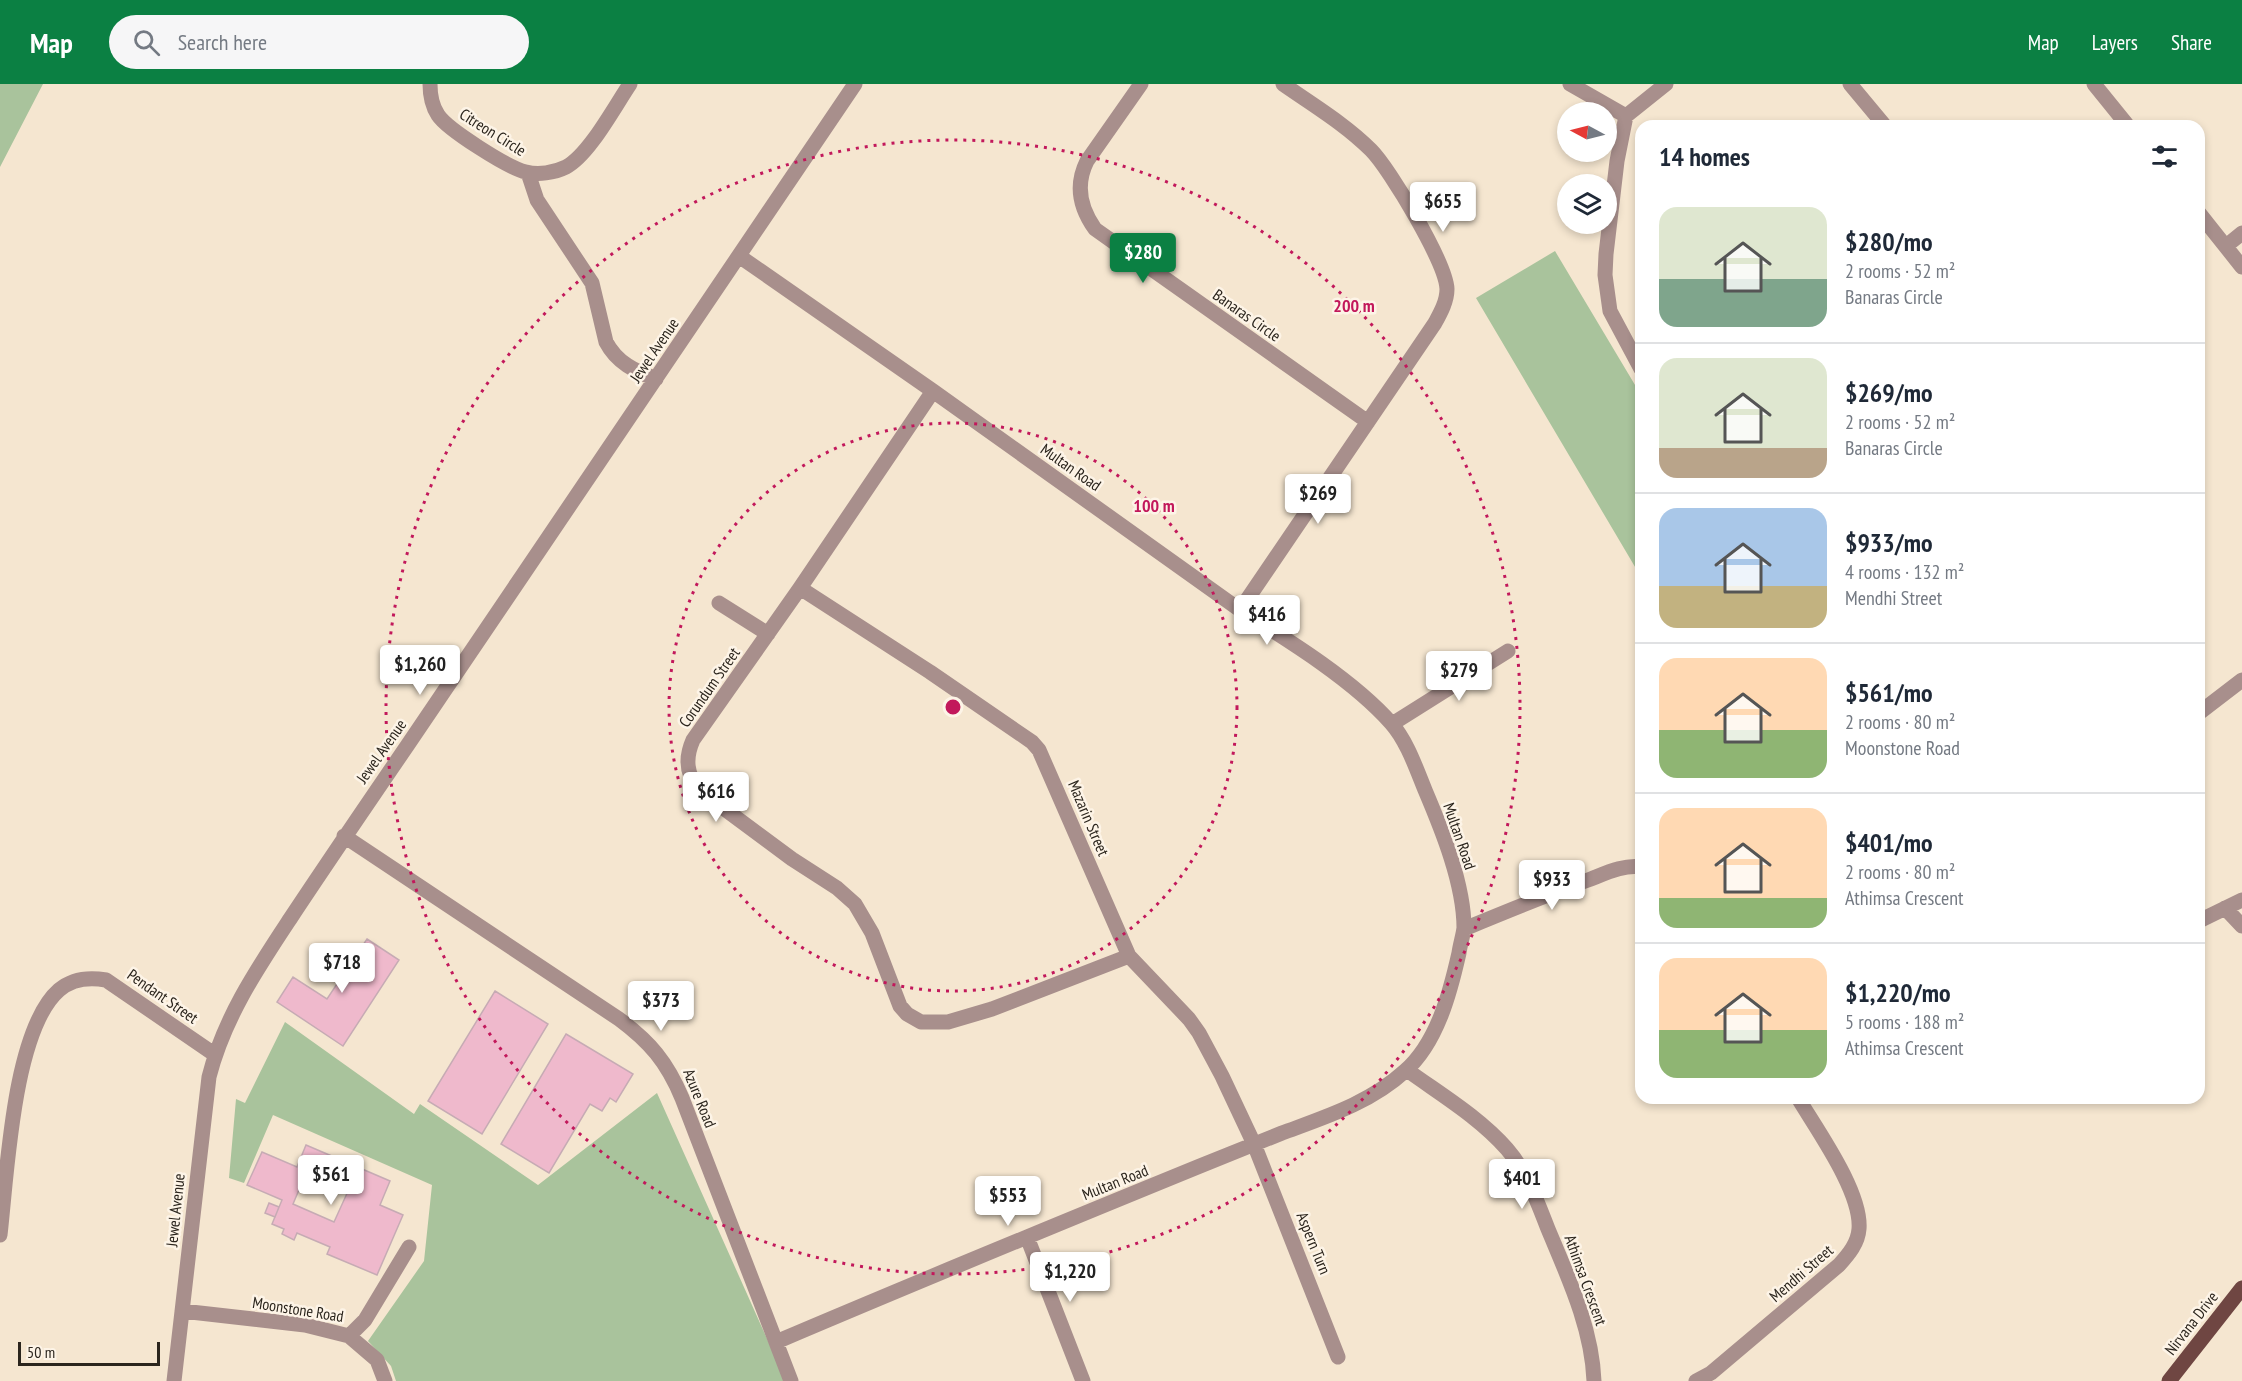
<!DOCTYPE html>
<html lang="en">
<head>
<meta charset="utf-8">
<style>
  body { margin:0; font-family:"PT Sans Narrow",sans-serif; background:#f6f6f7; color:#1f2937; height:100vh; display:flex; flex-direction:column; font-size:22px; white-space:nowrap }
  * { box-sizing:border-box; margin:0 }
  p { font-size:20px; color:#747a83 }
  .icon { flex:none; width:33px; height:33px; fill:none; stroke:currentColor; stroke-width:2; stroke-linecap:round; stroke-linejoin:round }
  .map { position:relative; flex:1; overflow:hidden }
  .sheet { position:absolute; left:1635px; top:36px; width:570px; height:984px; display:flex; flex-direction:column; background:#fff; border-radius:18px; box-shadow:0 3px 9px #0003 }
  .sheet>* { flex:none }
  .needle { width:39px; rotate:277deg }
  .buttons { position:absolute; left:1557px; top:18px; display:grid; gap:12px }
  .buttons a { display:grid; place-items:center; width:60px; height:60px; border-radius:50%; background:#fff; box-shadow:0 3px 9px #0003; font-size:30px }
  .scale { position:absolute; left:18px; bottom:15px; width:142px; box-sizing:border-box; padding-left:6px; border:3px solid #2b251d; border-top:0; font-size:16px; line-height:21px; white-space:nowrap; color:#2b251d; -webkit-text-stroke:4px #fdf4e7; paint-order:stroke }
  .price { position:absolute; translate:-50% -51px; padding:0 14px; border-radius:6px; background:#fff; color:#222; font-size:20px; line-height:39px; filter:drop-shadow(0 2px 3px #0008) }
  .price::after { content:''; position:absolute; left:50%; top:36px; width:18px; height:14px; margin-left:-9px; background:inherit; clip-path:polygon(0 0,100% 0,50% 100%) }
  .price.selected { background:#0b8043; color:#fff }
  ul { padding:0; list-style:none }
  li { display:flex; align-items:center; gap:18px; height:150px; padding:0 24px }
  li+li { border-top:2px solid #e0e1e3 }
  li span { display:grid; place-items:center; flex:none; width:168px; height:120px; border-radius:18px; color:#555 }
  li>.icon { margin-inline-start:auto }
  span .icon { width:72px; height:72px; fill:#fffc; stroke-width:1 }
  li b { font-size:26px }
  h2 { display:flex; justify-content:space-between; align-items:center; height:72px; padding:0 24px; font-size:26px }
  header { display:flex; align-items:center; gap:36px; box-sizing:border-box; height:84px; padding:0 30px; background:#0b8043; color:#fff }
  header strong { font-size:28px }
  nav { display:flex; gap:33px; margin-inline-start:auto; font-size:21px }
  .search { width:420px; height:54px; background:#f6f6f7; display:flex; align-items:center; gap:15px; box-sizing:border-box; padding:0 21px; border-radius:33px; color:#747a83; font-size:22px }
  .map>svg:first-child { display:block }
  .green { fill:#a9c39c }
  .building { fill:#efb9cc; stroke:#c6abb4; stroke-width:1.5; fill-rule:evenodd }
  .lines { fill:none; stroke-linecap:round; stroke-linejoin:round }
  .minor { stroke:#a88f8c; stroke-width:15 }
  .major { stroke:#6f4642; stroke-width:15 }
  .ring { fill:none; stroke:#c2185b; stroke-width:3; stroke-dasharray:3 6 }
  .labels { text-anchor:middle; stroke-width:5; stroke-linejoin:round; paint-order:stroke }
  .street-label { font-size:16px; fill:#2b251d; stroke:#fdf4e7 }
  .centre { fill:#c2185b; stroke:#fdf4e7; stroke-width:3 }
  .ring-label { font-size:18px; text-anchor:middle; font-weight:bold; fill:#c2185b; stroke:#fdf4e7; stroke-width:5; stroke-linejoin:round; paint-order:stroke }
</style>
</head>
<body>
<header>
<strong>Map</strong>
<div class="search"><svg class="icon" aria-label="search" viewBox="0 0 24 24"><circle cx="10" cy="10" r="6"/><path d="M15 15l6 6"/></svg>Search here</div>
<nav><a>Map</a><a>Layers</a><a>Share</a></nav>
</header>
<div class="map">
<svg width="2242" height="1297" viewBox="0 0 2242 1297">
  <rect width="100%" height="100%" fill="#f5e6d0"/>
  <path class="green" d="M0 0H43L0 83Z
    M1555 167 1641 311V493L1476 214Z
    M285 938 414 1030 420 1020 538 1101 657 1009 786 1297H396L391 1282 368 1257 424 1177 432 1101 273 1031 244 1099 229 1094 236 1015 245 1019Z"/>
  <path class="building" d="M367 855 399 876 343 962 277 918 293 893 327 915Z
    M495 907 548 940 482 1050 428 1017Z
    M566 950 633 990 616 1018 610 1014 602 1027 590 1020 549 1089 501 1060Z
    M306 1061 390 1097 380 1121 403 1131 377 1191 327 1170 330 1163 297 1149 294 1156 282 1150 284 1145 272 1140 282 1116 247 1101 262 1068 297 1083ZM307 1087 349 1105 334 1138 293 1120Z
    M269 1119 279 1123 275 1133 265 1129Z"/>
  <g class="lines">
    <path class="minor" d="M430 0C430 11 432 22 438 31 447 45 508 84 526 88 538 91 554 89 566 83 589 71 615 22 630 0
      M1141 0 1087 77C1075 101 1080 124 1095 145L1368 338
      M1570 0 1626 32
      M1850 0 1885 42
      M2094 0 2128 42
      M528 89 537 116 592 199 606 258C617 279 635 287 656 295
      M2199 129 2242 183
      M2226 162 2242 149
      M739 172 933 307 1240 526C1288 556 1353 596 1391 639 1407 657 1416 684 1425 706 1442 746 1464 800 1464 844 1463 852 1460 861 1459 869 1450 909 1437 959 1405 987 1370 1019 1325 1033 1282 1049 1254 1060 1227 1071 1200 1082 1058 1140 917 1198 776 1258
      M1641 285 1610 227 1605 191 1606 170 1617 77 1626 32 1666 0
      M933 307 800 504 693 656C685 674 686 690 699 706L792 775 837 804 855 820 872 849 900 922 907 930 921 938H948L992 925 1129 872
      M800 504 930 588 1032 658 1039 666 1129 872 1189 935 1199 949 1222 992 1254 1060 1338 1273
      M719 519 768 550
      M1240 526 1435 239C1441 228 1447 217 1447 205 1446 179 1390 85 1371 66 1345 40 1313 21 1283 0
      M2199 629 2242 596
      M1392 640 1508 567
      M344 752 619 935C650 958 667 978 682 1014L791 1297
      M2225 824 2242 842
      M2199 837 2242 816
      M1464 845C1505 828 1546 811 1588 796 1604 790 1624 780 1641 783
      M1407 986C1440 1010 1479 1033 1507 1065 1527 1088 1537 1117 1548 1145 1568 1193 1592 1244 1594 1297
      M0 1151C7 1091 13 946 59 906 73 894 89 893 106 896L214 970
      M1027 1153 1083 1297
      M182 1227 305 1241 349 1252 377 1276 385 1297
      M349 1252 365 1236 409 1163
      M174 1297 209 993C224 934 257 885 290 835 329 776 368 719 407 662 556 441 707 221 855 0
      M1696 1297 1711 1289 1839 1181C1849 1170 1858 1159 1859 1145 1862 1108 1817 1046 1798 1014"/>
    <path class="major" d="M2169 1297 2242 1204"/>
  </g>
  <g class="ring">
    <circle cx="953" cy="623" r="284"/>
    <circle cx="953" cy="623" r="567"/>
  </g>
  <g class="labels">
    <g class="street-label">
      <text transform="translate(493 48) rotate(32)" y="6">Citreon Circle</text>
      <text transform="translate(1247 231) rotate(35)" y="6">Banaras Circle</text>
      <text transform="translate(654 266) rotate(-56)" y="6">Jewel Avenue</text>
      <text transform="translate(1071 383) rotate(35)" y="6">Multan Road</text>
      <text transform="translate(709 603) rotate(-55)" y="6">Corundum Street</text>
      <text transform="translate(381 667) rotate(-55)" y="6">Jewel Avenue</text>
      <text transform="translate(1089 734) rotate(67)" y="6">Mazarin Street</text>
      <text transform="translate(1460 752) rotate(71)" y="6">Multan Road</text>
      <text transform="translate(163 912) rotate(35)" y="6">Pendant Street</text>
      <text transform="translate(700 1014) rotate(68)" y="6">Azure Road</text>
      <text transform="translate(1115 1098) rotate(-22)" y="6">Multan Road</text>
      <text transform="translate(175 1126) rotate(-84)" y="6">Jewel Avenue</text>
      <text transform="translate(1314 1159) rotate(68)" y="6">Aspern Turn</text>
      <text transform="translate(1801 1189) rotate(-41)" y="6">Mendhi Street</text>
      <text transform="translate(1586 1196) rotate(70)" y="6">Athimsa Crescent</text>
      <text transform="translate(298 1225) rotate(9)" y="6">Moonstone Road</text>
      <text transform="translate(2191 1239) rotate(-52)" y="6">Nirvana Drive</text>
    </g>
  </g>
  <circle cx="953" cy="623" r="9" class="centre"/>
  <g class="ring-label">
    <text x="1354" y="228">200 m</text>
    <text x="1154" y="428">100 m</text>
  </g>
</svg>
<div class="buttons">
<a><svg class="needle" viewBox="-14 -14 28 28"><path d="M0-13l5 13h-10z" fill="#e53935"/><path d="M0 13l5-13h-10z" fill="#747a83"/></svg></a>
<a><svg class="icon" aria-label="layers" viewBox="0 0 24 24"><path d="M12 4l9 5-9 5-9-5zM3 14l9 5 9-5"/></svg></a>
</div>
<div class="scale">50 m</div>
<b class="price" style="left:1443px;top:149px">$655</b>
<b class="price selected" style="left:1143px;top:200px">$280</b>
<b class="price" style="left:1318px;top:441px">$269</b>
<b class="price" style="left:1267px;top:562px">$416</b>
<b class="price" style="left:420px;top:612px">$1,260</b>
<b class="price" style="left:1459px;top:618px">$279</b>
<b class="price" style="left:716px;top:739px">$616</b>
<b class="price" style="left:1552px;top:827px">$933</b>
<b class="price" style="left:342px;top:910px">$718</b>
<b class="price" style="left:661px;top:948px">$373</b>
<b class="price" style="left:331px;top:1122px">$561</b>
<b class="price" style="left:1522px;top:1126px">$401</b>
<b class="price" style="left:1008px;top:1143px">$553</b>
<b class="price" style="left:1070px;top:1219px">$1,220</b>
<section class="sheet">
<h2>14 homes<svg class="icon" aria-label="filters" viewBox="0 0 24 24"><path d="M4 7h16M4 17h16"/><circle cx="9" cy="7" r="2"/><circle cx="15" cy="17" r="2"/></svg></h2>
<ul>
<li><span style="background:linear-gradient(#dfe7d0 60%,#7fa58c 0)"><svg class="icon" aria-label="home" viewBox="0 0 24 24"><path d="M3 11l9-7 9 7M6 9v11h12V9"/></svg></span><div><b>$280/mo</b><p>2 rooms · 52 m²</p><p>Banaras Circle</p></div></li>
<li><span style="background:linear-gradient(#dfe7d0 75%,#b9a48a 0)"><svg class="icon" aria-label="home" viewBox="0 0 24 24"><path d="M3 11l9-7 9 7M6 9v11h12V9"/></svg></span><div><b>$269/mo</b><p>2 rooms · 52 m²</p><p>Banaras Circle</p></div></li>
<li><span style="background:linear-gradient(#a9c7e8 65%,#c2b280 0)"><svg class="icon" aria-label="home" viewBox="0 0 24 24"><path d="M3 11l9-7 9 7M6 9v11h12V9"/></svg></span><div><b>$933/mo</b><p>4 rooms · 132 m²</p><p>Mendhi Street</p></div></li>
<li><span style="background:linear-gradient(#ffd9b3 60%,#8fb573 0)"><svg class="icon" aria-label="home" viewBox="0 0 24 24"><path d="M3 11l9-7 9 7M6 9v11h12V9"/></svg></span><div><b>$561/mo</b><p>2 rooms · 80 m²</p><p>Moonstone Road</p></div></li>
<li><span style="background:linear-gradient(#ffd9b3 75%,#8fb573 0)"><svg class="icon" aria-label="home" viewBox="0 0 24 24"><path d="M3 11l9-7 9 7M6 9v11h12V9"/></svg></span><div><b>$401/mo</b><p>2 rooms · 80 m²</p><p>Athimsa Crescent</p></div></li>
<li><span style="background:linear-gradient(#ffd9b3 60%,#8fb573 0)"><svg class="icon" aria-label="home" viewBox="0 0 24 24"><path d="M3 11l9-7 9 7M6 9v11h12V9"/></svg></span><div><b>$1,220/mo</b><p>5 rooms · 188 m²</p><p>Athimsa Crescent</p></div></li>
</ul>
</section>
</div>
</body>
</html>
